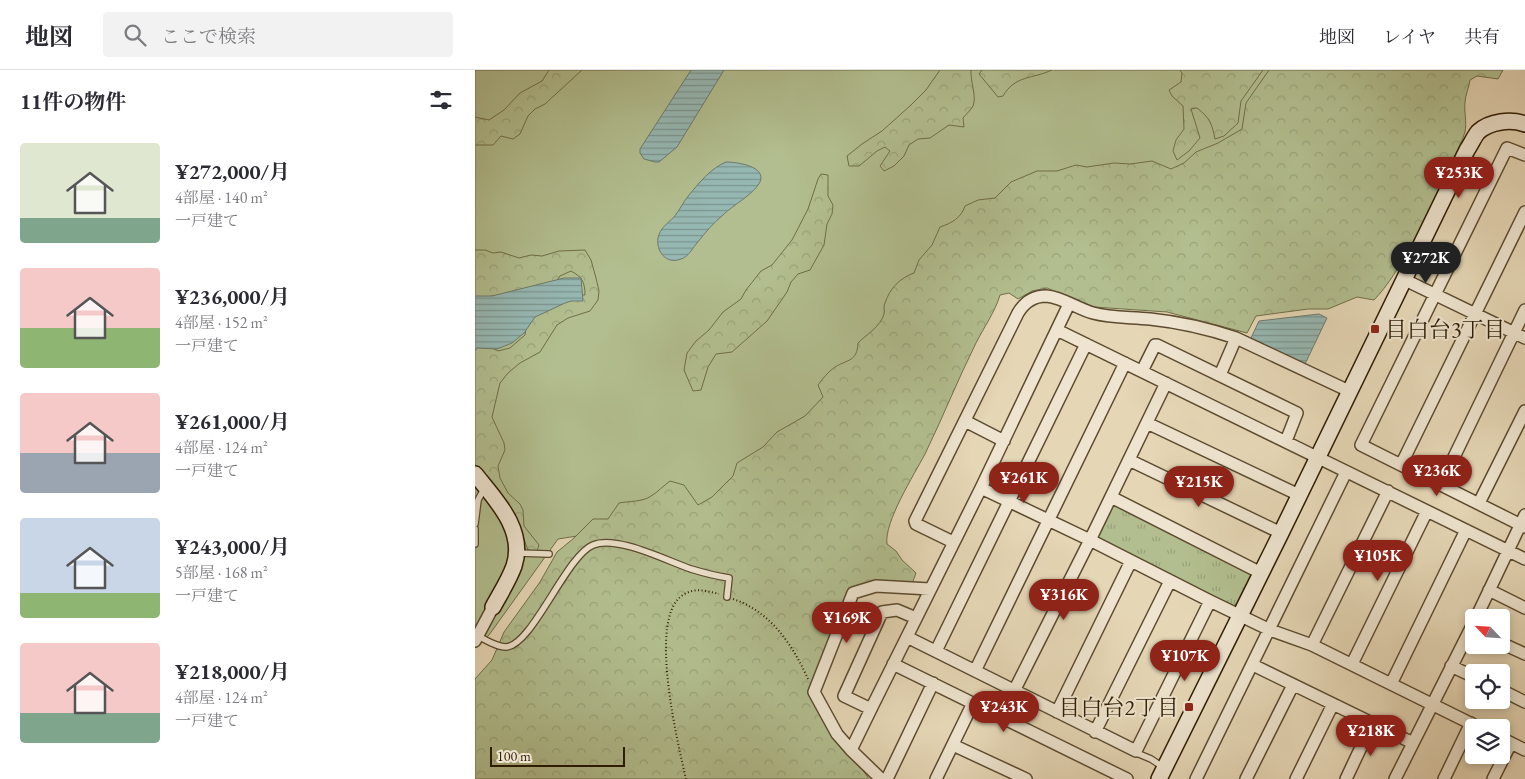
<!DOCTYPE html>
<html lang="ja">
<head>
<meta charset="utf-8">
<style>
  body { margin:0; font-family:"EB Garamond","Noto Serif JP",serif; background:#f2f2f3; color:#2b2b33; height:100vh; display:flex; flex-direction:column; font-size:19px; white-space:nowrap }
  * { box-sizing:border-box; margin:0 }
  p { font-size:16px; color:#7c7c81 }
  .icon { flex:none; width:28px; height:28px; fill:none; stroke:currentColor; stroke-width:2; stroke-linecap:round; stroke-linejoin:round }
  .map { position:relative; flex:1; overflow:hidden }
  .drawer { display:flex; flex-direction:column; background:#fff; width:475px }
  .drawer>* { flex:none }
  .needle { width:32px; rotate:295deg }
  .buttons { position:absolute; left:990px; top:539px; display:grid; gap:10px }
  .buttons a { display:grid; place-items:center; width:45px; height:45px; border-radius:5px; background:#fff; box-shadow:0 2px 8px #0003; font-size:25px }
  .scale { position:absolute; left:15px; bottom:12px; width:135px; box-sizing:border-box; padding-left:5px; border:2px solid #2f1d02; border-top:0; font-size:14px; line-height:18px; white-space:nowrap; color:#2f1d02; -webkit-text-stroke:4px #eee4cf; paint-order:stroke }
  .price { position:absolute; translate:-50% -42px; padding:0 11px; border-radius:18px; background:#8f2418; color:#fff; font-size:16px; line-height:32px; filter:drop-shadow(0 1px 2px #0008) }
  .price::after { content:''; position:absolute; left:50%; top:30px; width:15px; height:11px; margin-left:-8px; background:inherit; clip-path:polygon(0 0,100% 0,50% 100%) }
  .price.active { background:#222; color:#fff }
  ul { padding:0; list-style:none }
  li { display:flex; align-items:center; gap:15px; height:125px; padding:0 20px }
  li span { display:grid; place-items:center; flex:none; width:140px; height:100px; border-radius:5px; color:#555 }
  li>.icon { margin-inline-start:auto }
  span .icon { width:60px; height:60px; fill:#fffc; stroke-width:1 }
  li b { font-size:21px }
  h2 { display:flex; justify-content:space-between; align-items:center; height:60px; padding:0 20px; font-size:21px }
  header { display:flex; align-items:center; gap:30px; box-sizing:border-box; height:70px; padding:0 25px; background:#fff; border-bottom:1px solid #e1e1e2 }
  header strong { font-size:24px }
  nav { display:flex; gap:28px; margin-inline-start:auto; font-size:18px }
  .search { width:350px; height:45px; background:#f2f2f3; display:flex; align-items:center; gap:12px; box-sizing:border-box; padding:0 18px; border-radius:5px; color:#7c7c81; font-size:19px }
  main { display:flex; flex:1; min-height:0 }
  .map>svg:first-child { display:block }
  .green { fill:#b2be8f; stroke:#706e48 }
  .forest { fill:url(#forest-crowns); stroke:#706e48 }
  .park { fill:url(#park-tufts); stroke:#706e48 }
  .water { fill:url(#water-rules); stroke:#6d7a6c }
  .lines { fill:none; stroke-linecap:round; stroke-linejoin:round }
  .lane-casing { stroke:#5c4b2f; stroke-width:8 }
  .street-casing { stroke:#5c4b2f; stroke-width:14 }
  .secondary-casing { stroke:#2f1d02; stroke-width:18 }
  .path { stroke:#2f1d02; stroke-width:2; stroke-dasharray:1 2.5; stroke-linecap:butt }
  .lane { stroke:#eee4cf; stroke-width:5.5 }
  .street { stroke:#eee4cf; stroke-width:11 }
  .secondary { stroke:#eee4cf; stroke-width:15 }
  .poi-dot { fill:#8f2418; stroke:#eee4cf; stroke-width:2 }
  .labels { text-anchor:middle; stroke-width:4; stroke-linejoin:round; paint-order:stroke }
  .poi-label { font-size:22px; fill:#2f1d02; stroke:#eee4cf; text-anchor:start }
</style>
</head>
<body>
<header>
<strong>地図</strong>
<div class="search"><svg class="icon" aria-label="search" viewBox="0 0 24 24"><circle cx="10" cy="10" r="6"/><path d="M15 15l6 6"/></svg>ここで検索</div>
<nav><a>地図</a><a>レイヤ</a><a>共有</a></nav>
</header>
<main>
<section class="drawer">
<h2>11件の物件<svg class="icon" aria-label="filters" viewBox="0 0 24 24"><path d="M4 7h16M4 17h16"/><circle cx="9" cy="7" r="2"/><circle cx="15" cy="17" r="2"/></svg></h2>
<ul>
<li><span style="background:linear-gradient(#dfe7d0 75%,#7fa58c 0)"><svg class="icon" aria-label="home" viewBox="0 0 24 24"><path d="M3 11l9-7 9 7M6 9v11h12V9"/></svg></span><div><b>¥272,000/月</b><p>4部屋 · 140 m²</p><p>一戸建て</p></div></li>
<li><span style="background:linear-gradient(#f6c9c9 60%,#8fb573 0)"><svg class="icon" aria-label="home" viewBox="0 0 24 24"><path d="M3 11l9-7 9 7M6 9v11h12V9"/></svg></span><div><b>¥236,000/月</b><p>4部屋 · 152 m²</p><p>一戸建て</p></div></li>
<li><span style="background:linear-gradient(#f6c9c9 60%,#9aa5b1 0)"><svg class="icon" aria-label="home" viewBox="0 0 24 24"><path d="M3 11l9-7 9 7M6 9v11h12V9"/></svg></span><div><b>¥261,000/月</b><p>4部屋 · 124 m²</p><p>一戸建て</p></div></li>
<li><span style="background:linear-gradient(#c9d6e8 75%,#8fb573 0)"><svg class="icon" aria-label="home" viewBox="0 0 24 24"><path d="M3 11l9-7 9 7M6 9v11h12V9"/></svg></span><div><b>¥243,000/月</b><p>5部屋 · 168 m²</p><p>一戸建て</p></div></li>
<li><span style="background:linear-gradient(#f6c9c9 70%,#7fa58c 0)"><svg class="icon" aria-label="home" viewBox="0 0 24 24"><path d="M3 11l9-7 9 7M6 9v11h12V9"/></svg></span><div><b>¥218,000/月</b><p>4部屋 · 124 m²</p><p>一戸建て</p></div></li>
</ul>
</section>
<div class="map">
<svg width="1050" height="709" viewBox="0 0 1050 709">
  <defs>
    <pattern id="forest-crowns" width="20" height="18" patternUnits="userSpaceOnUse" patternTransform="scale(1.25)"><rect width="20" height="18" fill="#b2be8f"/><path d="M2 6a3 3 0 1 1 6 0M12 15a3 3 0 1 1 6 0" fill="none" stroke="#99a37a"/></pattern>
    <pattern id="park-tufts" width="24" height="20" patternUnits="userSpaceOnUse" patternTransform="scale(1.25)"><rect width="24" height="20" fill="#b2be8f"/><path d="M3 7l-1-3M5 7V3M7 7l1-3M15 17l-1-3M17 17v-4M19 17l1-3" fill="none" stroke="#99a37a"/></pattern>
    <pattern id="water-rules" width="6" height="5" patternUnits="userSpaceOnUse" patternTransform="scale(1.25)"><rect width="6" height="5" fill="#96b8b3"/><path d="M0 2.5h6" fill="none" stroke="#7b958f"/></pattern>
  </defs>
  <rect width="100%" height="100%" fill="#e5d6b5"/>
  <filter id="stains"><feTurbulence type="fractalNoise" baseFrequency=".004" numOctaves="4"/><feColorMatrix values="0 0 0 0 .2 0 0 0 0 .09 0 0 0 0 .02 0 0 0 .5 -.17"/></filter>
  <radialGradient id="worn" r=".72"><stop offset=".6" stop-color="#630" stop-opacity="0"/><stop offset="1" stop-color="#630" stop-opacity=".3"/></radialGradient>
  <path class="green" d="M0 0H804L783 101 573 134 269 440 83 469 14 565 0 578Z"/>
  <path class="forest" d="M74 0H107L70 34 60 39 53 46 45 64 38 69 26 66 18 75H0V47L14 50 29 40 45 23 67 11Z
    M465 0H496C495 11 502 26 498 36 496 40 491 44 488 48L489 57 474 55 455 68 443 69 434 75 429 86 419 96 409 101 405 96 415 81 410 77 402 81 384 96H374L372 86 387 74 407 61 436 35 451 20Z
    M507 0H577C558 9 540 5 528 26L523 27 504 4Z
    M705 0H788L766 31 763 53 749 66 740 69C737 54 735 48 722 38L716 39 725 68 714 81 702 90 698 81 701 70 709 59 708 36 697 26 694 20 706 12 707 3Z
    M794 0H1028L1023 9 1002 6 995 10C994 18 990 26 990 32 989 42 992 52 990 62 984 80 974 98 966 114 949 150 926 202 899 230L882 227 853 239H833L781 246 772 263 692 242 619 237 572 218 557 221 543 229 534 223 525 225C520 242 509 257 501 273 483 309 468 347 450 384 439 405 409 452 412 474L421 481 427 490 441 503 437 514 377 526 335 622 394 709H0V609L17 590 29 562 65 512 82 482 99 468 118 449H133L144 433C154 431 168 432 176 426 183 422 188 416 195 411L209 415 223 435 237 427 258 406 262 393 288 377 302 362 330 346 348 327 343 315C348 308 353 302 360 297 373 289 382 292 383 273 391 265 406 256 409 244 410 240 408 236 410 233 415 218 425 208 439 203L444 190 457 175 465 157C477 153 486 148 490 136L503 130 520 128 536 112 562 101H582L601 95 612 97 639 93 655 94 677 91 696 99 709 93 721 82 743 73 767 59 771 33Z
    M346 104 353 105V126L358 135 357 144 352 154 349 175 335 200 323 204 316 212 312 222 292 251 257 282 241 284 233 297 226 320 218 321 209 300 212 283 221 271 234 260 248 242 266 229 271 220 286 201 297 195 317 170 333 139 343 109Z
    M0 180H10L18 183 26 182 44 188 56 185 67 186 84 181 110 180 116 190 121 208 124 221 123 230 115 241 93 248 82 255 65 282 45 293 33 303 25 313 17 347 29 373 30 380 23 396 25 408 33 423 45 434 48 440 49 456 64 475 62 481 53 480 46 461 38 447 0 397V276L9 274 23 281 35 278 50 265 52 249 102 225H110C110 212 107 207 96 201L85 206 79 215 0 229Z"/>
  <path class="park" d="M637 436H641L775 501 776 504 761 534 758 536 624 469 623 464Z"/>
  <path class="water" d="M216 0H249L202 77 184 92H180L169 89 165 83V79Z
    M251 92C261 92 292 96 285 112 279 124 258 135 248 145 238 153 230 163 222 173 217 179 213 187 206 189 191 195 181 181 183 168 185 158 192 154 199 147 205 140 208 132 214 125 224 113 236 98 251 92Z
    M89 208H106L108 231H96L90 233 60 247 49 263 37 273 22 279 2 278 0 281V226H17Z
    M844 244 852 248 830 294 776 268 784 251Z"/>
  <g class="lines">
    <defs>
      <path id="lane" d="M0 454 3 430 10 417
        M0 459V474
        M42 483 74 484
        M3 566C11 570 21 577 31 577 57 576 91 486 118 475 142 465 192 491 216 499 229 503 241 506 254 508L252 527
        M661 681 664 684 676 689 688 697"/>
      <path id="street" d="M1050 85 1032 78 886 375 1050 457
        M928 209 1050 268
        M582 260 1050 489
        M667 301 680 275H682L822 343 811 371
        M745 305 761 268
        M490 351 529 371
        M672 353 824 425
        M654 390 806 463
        M926 395 1050 142
        M966 414 1050 240
        M506 418 615 470 735 531 795 560 837 575 1005 658
        M636 427 786 503
        M1004 433 1050 341
        M478 472 441 454 440 451 543 243C549 233 558 226 571 226 587 227 603 239 618 243 636 248 656 247 675 249 704 252 734 259 761 268L874 321
        M1014 520 1050 538
        M1001 548 1050 445
        M432 567 661 681 735 531
        M0 571 18 537
        M1026 573 1050 584
        M837 575 913 421
        M461 581 611 274
        M418 594 652 709
        M877 594 952 441
        M778 595 938 673
        M976 596 999 607
        M500 601 650 293
        M916 614 991 460
        M1026 620 1050 632
        M539 621 615 470 691 313
        M396 639 506 418 594 234
        M582 642 656 491
        M620 662 695 511
        M1026 668 1050 680
        M478 675 551 709
        M376 680 362 664 339 622 378 523 401 516 455 519
        M406 709 376 680 396 639 369 626 407 542 422 540 441 548
        M412 709 458 613
        M461 709 498 633
        M721 709 871 402
        M771 709 818 615
        M821 709 858 634
        M871 709 897 654
        M920 709 999 552
        M969 709 996 653
        M1018 709 1036 673"/>
      <path id="secondary" d="M0 404C20 429 51 460 39 496 34 510 25 524 18 537
        M684 709 806 463 992 80C996 74 999 67 1003 62 1015 51 1036 49 1050 54"/>
    </defs>
    <use href="#lane" class="lane-casing"/>
    <use href="#street" class="street-casing"/>
    <use href="#secondary" class="secondary-casing"/>
    <path class="path" d="M258 529C296 542 317 574 333 609
      M211 709C203 674 172 547 208 525 220 517 232 521 244 524"/>
    <use href="#lane" class="lane"/>
    <use href="#street" class="street"/>
    <use href="#secondary" class="secondary"/>
  </g>
  <g class="poi-dot">
    <rect x="895" y="254" width="10" height="10" rx="2.5"/>
    <rect x="709" y="632" width="10" height="10" rx="2.5"/>
  </g>
  <g class="labels">
    <g class="poi-label">
      <text x="910" y="267">目白台3丁目</text>
      <text x="704" y="645" text-anchor="end">目白台2丁目</text>
    </g>
  </g>
  <rect width="100%" height="100%" filter="url(#stains)"/>
  <rect width="100%" height="100%" fill="url(#worn)"/>
</svg>
<div class="buttons">
<a><svg class="needle" viewBox="-14 -14 28 28"><path d="M0-13l5 13h-10z" fill="#e53935"/><path d="M0 13l5-13h-10z" fill="#7c7c81"/></svg></a>
<a><svg class="icon" aria-label="locate" viewBox="0 0 24 24"><circle cx="12" cy="12" r="6"/><path d="M12 2v4M12 18v4M2 12h4M18 12h4"/></svg></a>
<a><svg class="icon" aria-label="layers" viewBox="0 0 24 24"><path d="M12 4l9 5-9 5-9-5zM3 14l9 5 9-5"/></svg></a>
</div>
<div class="scale">100 m</div>
<b class="price" style="left:984px;top:129px">¥253K</b>
<b class="price active" style="left:951px;top:214px">¥272K</b>
<b class="price" style="left:962px;top:427px">¥236K</b>
<b class="price" style="left:549px;top:434px">¥261K</b>
<b class="price" style="left:724px;top:438px">¥215K</b>
<b class="price" style="left:903px;top:512px">¥105K</b>
<b class="price" style="left:589px;top:551px">¥316K</b>
<b class="price" style="left:372px;top:574px">¥169K</b>
<b class="price" style="left:710px;top:612px">¥107K</b>
<b class="price" style="left:529px;top:663px">¥243K</b>
<b class="price" style="left:896px;top:687px">¥218K</b>
</div>
</main>
</body>
</html>
